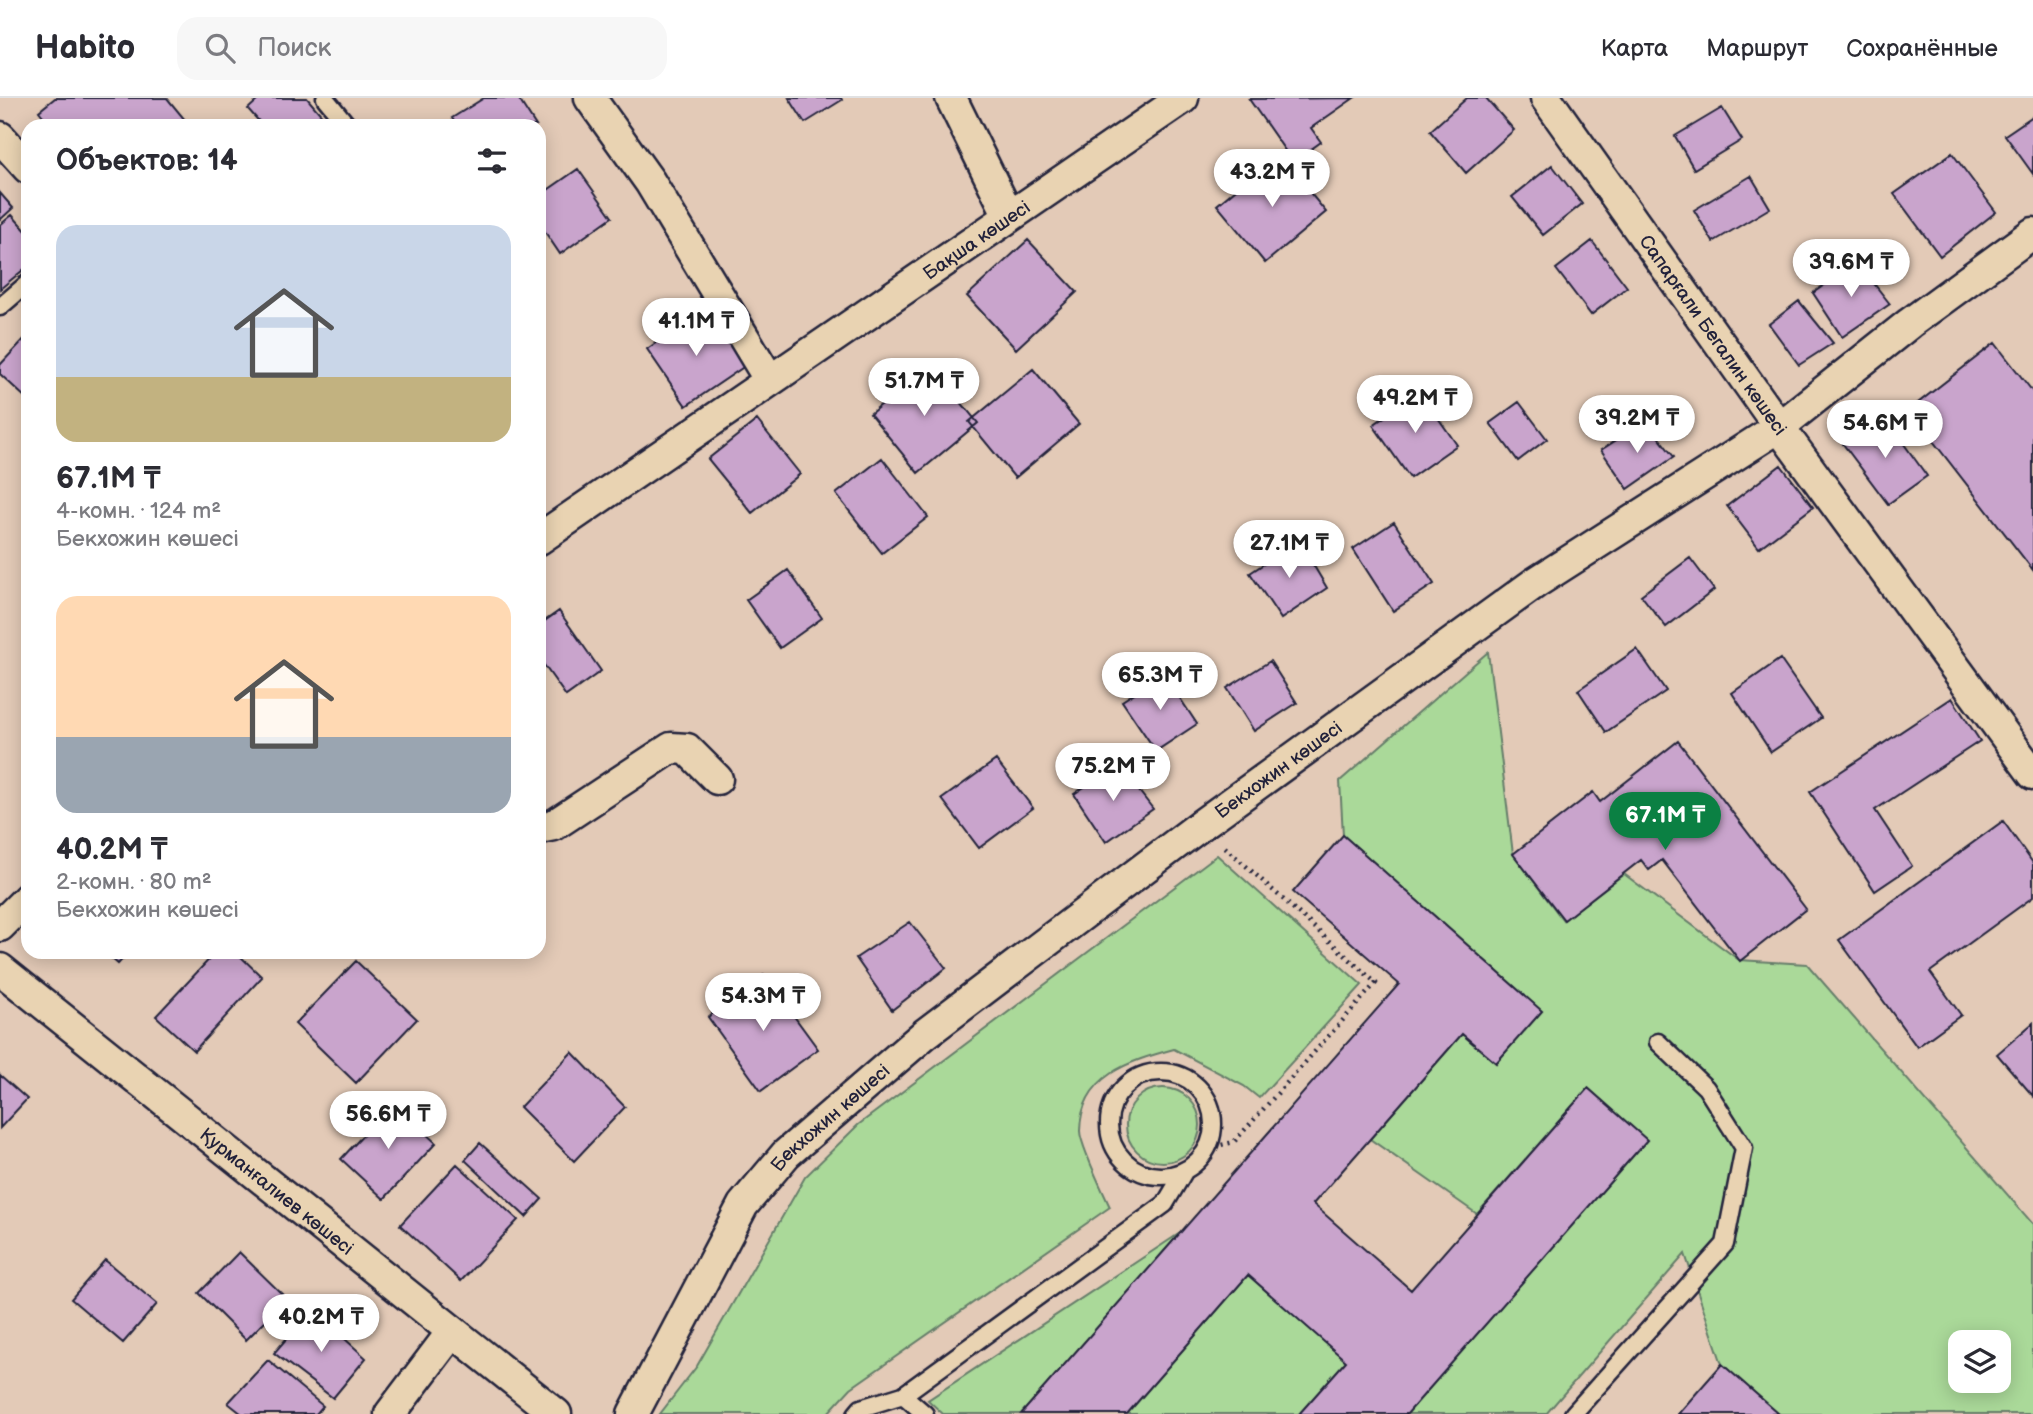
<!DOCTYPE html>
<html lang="ru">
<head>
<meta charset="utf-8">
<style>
  body { margin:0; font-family:"Balsamiq Sans",sans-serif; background:#f7f7f7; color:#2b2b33; height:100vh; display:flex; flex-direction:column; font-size:26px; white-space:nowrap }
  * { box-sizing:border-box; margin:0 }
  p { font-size:23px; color:#7c7c81 }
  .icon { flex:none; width:38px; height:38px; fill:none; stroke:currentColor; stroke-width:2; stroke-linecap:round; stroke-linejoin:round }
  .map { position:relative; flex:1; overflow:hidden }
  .drawer { position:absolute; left:21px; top:21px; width:525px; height:840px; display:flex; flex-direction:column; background:#fff; border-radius:21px; box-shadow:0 4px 18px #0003 }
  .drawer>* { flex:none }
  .tools { position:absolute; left:1948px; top:1232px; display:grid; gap:14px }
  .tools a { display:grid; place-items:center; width:63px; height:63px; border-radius:14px; background:#fff; box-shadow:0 4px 18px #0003; font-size:35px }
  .price { position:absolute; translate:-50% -60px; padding:0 16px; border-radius:24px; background:#fff; color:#222; font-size:23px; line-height:46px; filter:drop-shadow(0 2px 4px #0008) }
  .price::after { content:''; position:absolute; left:50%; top:42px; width:21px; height:16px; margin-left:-10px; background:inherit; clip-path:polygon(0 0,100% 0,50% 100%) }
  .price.active { background:#0b8043; color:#fff }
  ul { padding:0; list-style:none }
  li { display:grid; align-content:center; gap:14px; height:371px; padding:0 35px }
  li span { display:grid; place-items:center; height:217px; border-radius:21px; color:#555 }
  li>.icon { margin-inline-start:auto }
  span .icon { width:126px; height:126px; fill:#fffc; stroke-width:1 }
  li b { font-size:30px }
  h2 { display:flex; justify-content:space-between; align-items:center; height:84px; padding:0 35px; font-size:30px }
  header { display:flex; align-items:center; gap:42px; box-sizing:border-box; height:98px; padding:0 35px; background:#fff; border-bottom:2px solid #e1e1e2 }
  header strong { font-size:33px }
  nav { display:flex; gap:38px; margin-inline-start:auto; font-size:24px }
  .search { width:490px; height:63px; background:#f7f7f7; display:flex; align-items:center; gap:18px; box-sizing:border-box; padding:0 24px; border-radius:21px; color:#7c7c81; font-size:26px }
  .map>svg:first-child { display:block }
  .green { fill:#aad999; stroke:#667e6a; stroke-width:2; fill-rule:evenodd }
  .building { fill:#c9a4cc; stroke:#22223b; stroke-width:2 }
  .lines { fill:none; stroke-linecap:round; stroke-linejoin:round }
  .lane-casing { stroke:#22223b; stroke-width:21 }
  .street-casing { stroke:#22223b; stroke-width:35 }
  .path { stroke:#22223b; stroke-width:4.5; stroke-dasharray:2 5; stroke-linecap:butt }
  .lane { stroke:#e9d3b2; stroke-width:16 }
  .street { stroke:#e9d3b2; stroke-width:30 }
  .labels { text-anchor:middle; stroke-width:5; stroke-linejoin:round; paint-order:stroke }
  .street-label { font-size:19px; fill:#22223b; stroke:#e9d3b2 }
</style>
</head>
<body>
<header>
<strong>Habito</strong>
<div class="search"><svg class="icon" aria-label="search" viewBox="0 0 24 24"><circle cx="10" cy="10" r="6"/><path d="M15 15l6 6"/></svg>Поиск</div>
<nav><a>Карта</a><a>Маршрут</a><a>Сохранённые</a></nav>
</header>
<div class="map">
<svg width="2033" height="1316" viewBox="0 0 2033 1316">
  <rect width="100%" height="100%" fill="#e3cab7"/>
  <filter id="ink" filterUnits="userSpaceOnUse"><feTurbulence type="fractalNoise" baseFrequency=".0143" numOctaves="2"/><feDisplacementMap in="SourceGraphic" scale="14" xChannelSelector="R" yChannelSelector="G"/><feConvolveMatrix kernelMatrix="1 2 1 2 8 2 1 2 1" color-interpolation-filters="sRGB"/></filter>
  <g filter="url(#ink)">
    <path class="green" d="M1488 554 1513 756 1563 822 1624 776 1739 862 1807 866 2033 1126V1316H1779L1722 1266 1685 1156 1546 1316H1407L1647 1042 1588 990 1477 1116 1370 1041 1462 936 1496 965 1542 913 1343 737 1340 683ZM1960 1244H1998V1283H1960Z
      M1217 757 1362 887 1259 1000 1244 988 1174 951C1130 963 1081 977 1080 1033 1080 1046 1103 1094 1110 1109L851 1290 827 1316H660L697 1268 805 1079 858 1027Z
      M1126 1027a37 37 0 1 1 74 0a37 37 0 1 1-74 0Z
      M1180 1135 1021 1316H943L928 1302Z
      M1248 1177 1346 1263 1299 1316H1127Z"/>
    <path class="building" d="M55 0H167L190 28H51L39 13Z
      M260 0H307L324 20 316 28H263L248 11Z
      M484 0H518L536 28H457L452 20Z
      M789 0H841L842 2 805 25Z
      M1354 0 1311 30 1321 44 1293 64 1249 1Z
      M1467 0H1486L1514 32 1466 75 1430 33Z
      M1722 10 1742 42 1694 71 1675 38Z
      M2033 18V76L2005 37Z
      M1952 55 1996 114 1940 158 1894 96Z
      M1278 56 1326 114 1265 165 1217 107Z
      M1552 67 1582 106 1543 137 1512 99Z
      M578 71 612 119 560 156 539 125V98Z
      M1751 78 1770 110 1713 144 1694 112Z
      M0 95 13 110 0 122Z
      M12 117 28 135V168L0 191V127Z
      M1028 142 1077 194 1016 251 967 198Z
      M1592 143 1627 189 1591 217 1556 171Z
      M1857 164 1890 206 1842 239 1813 195Z
      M1799 203 1833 245 1799 267 1769 226Z
      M706 211 745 268 686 308 647 251Z
      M28 237V302L0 276V267Z
      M1995 245 2033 294V472L1909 312Z
      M930 266 978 325 918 375 870 316Z
      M1033 271 1079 326 1015 380 969 324Z
      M1420 294 1457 347 1410 380 1373 327Z
      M1519 304 1547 341 1518 363 1490 325Z
      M1883 317 1927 378 1888 406 1843 346Z
      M757 322 800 376 752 415 708 361Z
      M1646 323 1674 359 1628 391 1601 352Z
      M882 360 928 419 882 455 836 396Z
      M1781 367 1813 409 1759 450 1727 408Z
      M1394 424 1434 486 1393 513 1353 451Z
      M1299 443 1327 490 1281 521 1250 475Z
      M1690 460 1714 492 1666 529 1641 497Z
      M788 472 822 520 780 550 746 502Z
      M559 513 601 573 566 598 539 560V527Z
      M1637 551 1666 593 1606 634 1578 592Z
      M1780 561 1821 620 1771 654 1732 595Z
      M1270 563 1297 605 1254 633 1227 590Z
      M1164 576 1197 626 1156 653 1122 603Z
      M1952 600 1980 643 1875 712 1912 768 1875 793 1810 694Z
      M1678 643 1806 811 1740 863 1662 762 1649 772 1641 762 1564 822 1513 756 1593 694 1600 704Z
      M996 662 1033 710 979 750 942 701Z
      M1118 666 1153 711 1106 744 1074 696Z
      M2003 723 2033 765V799L1930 874 1961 917 1917 949 1839 842Z
      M1343 737 1542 913 1496 965 1462 936 1313 1106 1411 1192 1588 990 1647 1042 1407 1316H1299L1346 1263 1248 1177 1127 1316H1021L1399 886 1293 794Z
      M910 824 946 870 892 912 856 860Z
      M104 854H129L118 866Z
      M216 854H236L262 879 194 953 156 918Z
      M356 863 417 921 356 985 295 926Z
      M764 877 818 951 761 993 708 919Z
      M2033 925V998L1997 956Z
      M572 954 625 1009 574 1063 520 1009Z
      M0 977 27 1001 0 1030Z
      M393 1005 436 1045 384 1101 341 1061Z
      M480 1045 542 1101 526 1119 465 1062Z
      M457 1066 518 1122 461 1183 400 1127Z
      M239 1154 287 1201 246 1242 199 1195Z
      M105 1162 157 1206 123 1245 71 1201Z
      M312 1211 366 1260 333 1300 274 1255Z
      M268 1262 323 1308 316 1316H242L228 1305Z
      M1722 1266 1779 1316H1678Z"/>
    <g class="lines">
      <defs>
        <path id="lane" d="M325 0 348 28
          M0 209 28 185
          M1109 1026a52 52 0 1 1 104 0a52 52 0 1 1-104 0Z
          M903 1297 1165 1106 1184 1074
          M856 1316 861 1310 903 1297 925 1316
          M1573 1316 1725 1146 1744 1050 1706 990 1658 944"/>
        <g id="street">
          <path d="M590 0 650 84 769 281"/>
          <path d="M951 0 1009 118"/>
          <path id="s1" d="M1546 0 1779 329 2033 676"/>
          <path d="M0 39 28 70"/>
          <path id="s2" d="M539 441 1183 0"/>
          <path d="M539 730 554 727 671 650 687 651 717 681"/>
          <path d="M0 828 28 800"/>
          <path id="s3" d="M0 871 556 1316"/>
          <path d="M390 1316 452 1234"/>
          <path id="s4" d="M633 1316 743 1107 786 1056 925 936 1201 727 1535 485 1779 329 1910 225 2033 135"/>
        </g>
      </defs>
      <use href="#lane" class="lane-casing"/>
      <use href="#street" class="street-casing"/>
      <path class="path" d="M1208 1050 1234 1044 1376 885 1225 749"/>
      <use href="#lane" class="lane"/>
      <use href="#street" class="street"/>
    </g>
  </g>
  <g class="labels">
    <g class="street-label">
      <text dy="7" stroke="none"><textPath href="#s2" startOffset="530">Бақша көшесі</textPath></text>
      <text dy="7" stroke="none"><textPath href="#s1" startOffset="290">Сапарғали Бегалин көшесі</textPath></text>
      <text dy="7" stroke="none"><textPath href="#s4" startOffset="928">Бекхожин көшесі</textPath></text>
      <text dy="7" stroke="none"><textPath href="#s4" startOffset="360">Бекхожин көшесі</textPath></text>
      <text dy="7" stroke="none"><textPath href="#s3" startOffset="355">Қурманғалиев көшесі</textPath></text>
    </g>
  </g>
</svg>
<div class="tools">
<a><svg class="icon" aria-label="layers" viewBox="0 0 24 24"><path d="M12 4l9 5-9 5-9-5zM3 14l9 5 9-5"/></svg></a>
</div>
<b class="price" style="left:1272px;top:111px">43.2M ₸</b>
<b class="price" style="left:1851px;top:201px">39.6M ₸</b>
<b class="price" style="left:696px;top:260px">41.1M ₸</b>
<b class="price" style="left:924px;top:320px">51.7M ₸</b>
<b class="price" style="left:1415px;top:337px">49.2M ₸</b>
<b class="price" style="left:1637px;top:357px">39.2M ₸</b>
<b class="price" style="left:1885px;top:362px">54.6M ₸</b>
<b class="price" style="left:1289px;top:482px">27.1M ₸</b>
<b class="price" style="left:1160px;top:614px">65.3M ₸</b>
<b class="price" style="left:1113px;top:705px">75.2M ₸</b>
<b class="price active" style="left:1665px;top:754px">67.1M ₸</b>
<b class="price" style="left:763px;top:935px">54.3M ₸</b>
<b class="price" style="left:388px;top:1053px">56.6M ₸</b>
<b class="price" style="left:321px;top:1256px">40.2M ₸</b>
<section class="drawer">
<h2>Объектов: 14<svg class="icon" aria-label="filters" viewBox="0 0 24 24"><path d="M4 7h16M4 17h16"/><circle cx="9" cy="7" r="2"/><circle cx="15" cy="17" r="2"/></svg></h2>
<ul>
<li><span style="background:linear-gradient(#c9d6e8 70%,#c2b280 0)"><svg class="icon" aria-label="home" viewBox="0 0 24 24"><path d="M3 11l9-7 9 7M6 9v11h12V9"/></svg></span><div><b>67.1M ₸</b><p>4-комн. · 124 m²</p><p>Бекхожин көшесі</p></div></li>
<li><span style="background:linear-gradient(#ffd9b3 65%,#9aa5b1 0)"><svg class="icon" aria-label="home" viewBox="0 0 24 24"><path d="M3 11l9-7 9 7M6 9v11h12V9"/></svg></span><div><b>40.2M ₸</b><p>2-комн. · 80 m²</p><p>Бекхожин көшесі</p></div></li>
</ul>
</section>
</div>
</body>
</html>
